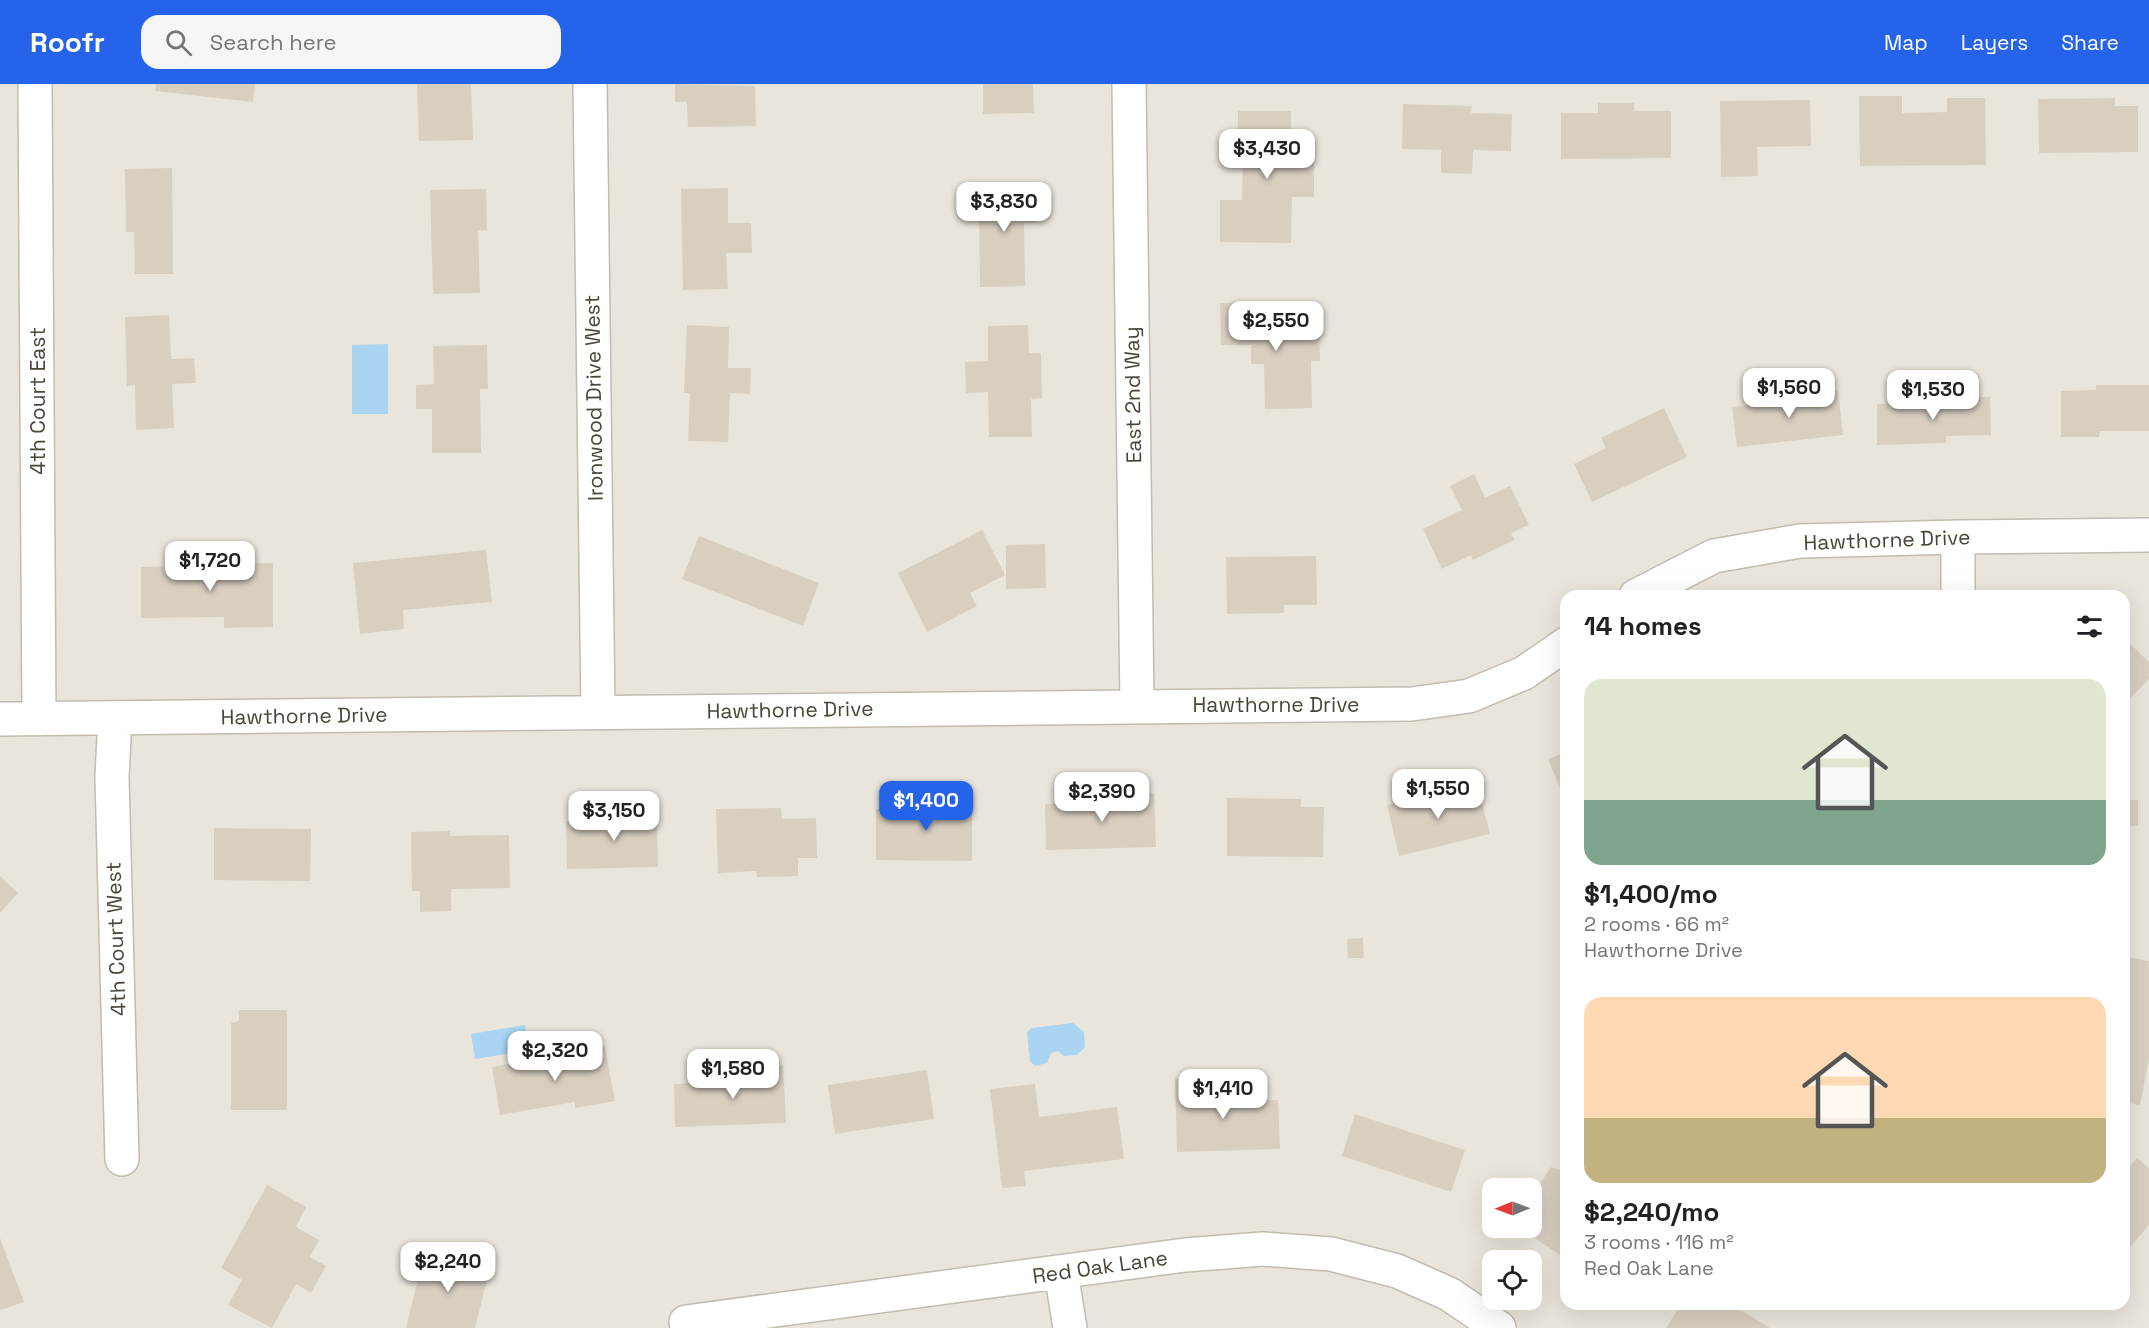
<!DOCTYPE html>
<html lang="en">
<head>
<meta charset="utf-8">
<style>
  body { margin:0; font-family:"Space Grotesk",sans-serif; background:#f6f6f6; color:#202124; height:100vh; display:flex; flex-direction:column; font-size:22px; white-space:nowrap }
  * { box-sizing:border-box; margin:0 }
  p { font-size:20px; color:#757577 }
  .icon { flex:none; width:33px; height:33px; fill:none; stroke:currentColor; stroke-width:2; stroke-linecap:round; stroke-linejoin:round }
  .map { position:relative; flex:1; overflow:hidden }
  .side { position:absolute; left:1560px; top:506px; width:570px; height:720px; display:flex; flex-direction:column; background:#fff; border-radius:18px; box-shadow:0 6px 24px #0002 }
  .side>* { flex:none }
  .needle { width:39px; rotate:269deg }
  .tools { position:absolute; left:1482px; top:1094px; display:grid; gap:12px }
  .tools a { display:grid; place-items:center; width:60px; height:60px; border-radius:12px; background:#fff; box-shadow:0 6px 24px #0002; font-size:30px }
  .price { position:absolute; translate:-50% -51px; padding:0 14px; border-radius:12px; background:#fff; color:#222; font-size:20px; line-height:39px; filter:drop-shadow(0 2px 3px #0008) }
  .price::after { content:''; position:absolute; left:50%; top:36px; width:18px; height:14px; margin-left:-9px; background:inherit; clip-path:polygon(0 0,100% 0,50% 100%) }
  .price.current { background:#2563eb; color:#fff }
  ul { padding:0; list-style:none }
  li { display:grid; align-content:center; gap:12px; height:318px; padding:0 24px }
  li span { display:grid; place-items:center; height:186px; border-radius:18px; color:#555 }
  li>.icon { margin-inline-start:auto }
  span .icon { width:108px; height:108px; fill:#fffc; stroke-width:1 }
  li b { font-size:26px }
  h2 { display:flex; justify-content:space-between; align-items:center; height:72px; padding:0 24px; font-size:26px }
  header { display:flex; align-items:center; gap:36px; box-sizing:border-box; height:84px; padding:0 30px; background:#2563eb; color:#fff }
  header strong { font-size:28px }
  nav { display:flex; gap:33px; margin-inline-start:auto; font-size:21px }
  .search { width:420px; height:54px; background:#f6f6f6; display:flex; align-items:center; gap:15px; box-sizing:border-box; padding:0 21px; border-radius:18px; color:#757577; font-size:22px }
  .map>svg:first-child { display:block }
  .residential { fill:#eae5da; fill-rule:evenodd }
  .water { fill:#a9d4f2 }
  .building { fill:#d8cfc1 }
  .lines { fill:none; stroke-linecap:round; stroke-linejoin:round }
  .minor-casing { stroke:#c2bbae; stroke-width:36 }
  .minor { stroke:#fff; stroke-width:33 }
  .labels { text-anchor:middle; stroke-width:4.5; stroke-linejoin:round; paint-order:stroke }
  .street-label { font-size:21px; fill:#4b4439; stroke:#fff }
</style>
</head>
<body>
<header>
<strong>Roofr</strong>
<div class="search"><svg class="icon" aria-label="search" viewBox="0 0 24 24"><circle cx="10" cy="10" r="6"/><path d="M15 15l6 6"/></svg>Search here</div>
<nav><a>Map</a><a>Layers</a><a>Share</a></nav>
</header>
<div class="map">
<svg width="2149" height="1244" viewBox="0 0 2149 1244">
  <rect width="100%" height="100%" fill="#f6f3ec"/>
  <path class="residential" d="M0 0H2149V1244H0ZM1566 512H2124V1220H1566ZM1492 1104H1532V1143H1492ZM1492 1176H1532V1215H1492Z"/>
  <path class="water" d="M388 260V330H352V261Z
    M1073 939 1084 948 1085 963 1077 971 1064 972 1058 967 1051 969 1047 979 1035 982 1030 977 1027 948 1032 944Z
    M525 941 529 966 475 975 471 950Z"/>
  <path class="building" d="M156 0H255L253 18 155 7Z
    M417 0H471L473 56 419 57Z
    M675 0 755 2 756 42 688 43 687 18H675Z
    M983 0H1033L1034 29 983 30Z
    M1859 12H1902V29L1947 28V14H1985L1986 81 1860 82Z
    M2115 14V22H2138V68L2039 69 2038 15Z
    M1810 16 1811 62 1757 63 1758 92 1721 93 1720 17Z
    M1598 19H1634V27H1671V74L1561 75V29H1598Z
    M1403 20 1472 22 1471 29 1512 30 1511 67 1473 66 1472 90 1441 89V66L1402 65Z
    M1238 27H1291V61H1314V113H1292L1291 159 1220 158V116H1242L1243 66H1238Z
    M172 84 173 190H135L134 148H126L125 85Z
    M1035 101V139H1024L1025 202 980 203 979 102Z
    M728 104V139H751L752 169H726L728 205 683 206 681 105Z
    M486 105 487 146 478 147 480 209 433 210 430 106Z
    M1255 218V235L1319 234 1320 277H1311L1312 324 1265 325 1264 280H1251V261H1221L1220 219Z
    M169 231 171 275 194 274 196 299 172 300 174 344 136 346 135 301 127 302 125 233Z
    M687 241 729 243 728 284H751L750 310 730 309 728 358 688 357 690 309H684Z
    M1028 241 1029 269H1041L1042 314 1031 315 1032 353H989L988 308 966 309 965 278 988 277V242Z
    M487 261 488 305H480L481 369H432V325H416V301L434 300 433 262Z
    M2096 301H2149V347H2100L2099 353H2061V307L2096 306Z
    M1838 306 1843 351 1737 363 1732 323 1770 319 1769 314Z
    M1990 313 1991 351 1946 352V359L1877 361V320L1951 318V314Z
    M1664 324 1687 373 1592 418 1574 380 1606 364 1601 354Z
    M1474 390 1485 414 1510 402 1529 441 1511 449 1514 456 1473 476 1471 471 1442 485 1423 445 1462 426 1450 402Z
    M982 446 1005 491 970 509 977 522 927 548 898 489Z
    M699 452 819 499 803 542 682 495Z
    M1045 460 1046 504 1006 505V461Z
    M486 466 492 518 403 526 404 545 360 550 353 479Z
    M1316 472 1317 521H1284V529L1227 530 1226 473Z
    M174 475H197V479H273V543L224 544V533L141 534V483L174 482Z
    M2127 557 2149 578V595L2124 621V560Z
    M1566 668V719L1548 675Z
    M1477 700 1490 750 1399 772 1387 721Z
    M1154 709 1156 763 1046 766 1045 720 1082 719 1081 711Z
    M930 714 972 715V777L876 776V725H930Z
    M1227 714 1301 715V723H1324L1323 773 1227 772Z
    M2124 716H2138V742H2124Z
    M781 724 782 735 816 734 817 774H798V792L757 793 756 787 718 789 716 725Z
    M657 725 658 783 567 785 566 737 623 736V726Z
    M214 744 311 745 310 797 214 796Z
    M450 747V752L509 751 510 804 451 805V827L420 828V807H412L411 748Z
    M0 792 18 809 0 829Z
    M1363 854 1364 874H1348L1347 855Z
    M2124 872 2149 877V975L2140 1021 2124 1018Z
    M239 926H287V1026H231V939L239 937Z
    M605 963 615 1017 575 1024V1018L500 1031 492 983Z
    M783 981 786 1039 675 1043 674 1000 749 997V982Z
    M927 986 934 1035 835 1050 828 1001Z
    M1215 994 1216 1017 1278 1016 1280 1065 1177 1068 1175 995Z
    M1035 1000 1039 1033 1117 1023 1124 1075 1024 1087 1026 1102 1002 1104 990 1005Z
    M1355 1030 1465 1066 1451 1108 1342 1072Z
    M2137 1074 2149 1084V1141L2124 1170V1089Z
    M1551 1083 1566 1088V1175L1518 1143H1532V1112Z
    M267 1101 306 1123 296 1143 319 1156 310 1173 326 1182 311 1209 296 1200 272 1244 228 1221 242 1196 221 1184Z
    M0 1154 24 1218 0 1226Z
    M425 1166 490 1183 475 1244H406Z
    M1681 1220H1731L1770 1244H1666Z"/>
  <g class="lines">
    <defs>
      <path id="minor" d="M35 0 39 635
        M590 0 598 628
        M1129 0 1137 621
        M1958 453V512
        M1636 512 1714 472 1800 457 1958 453 2149 451
        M115 634 112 693 122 1075
        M0 635 1412 620 1469 612 1524 589 1566 560
        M1061 1188 1070 1244
        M686 1238 1185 1171 1263 1165 1331 1170 1397 1187 1449 1210 1499 1244"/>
    </defs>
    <use href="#minor" class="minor-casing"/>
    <use href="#minor" class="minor"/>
  </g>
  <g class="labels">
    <g class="street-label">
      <text transform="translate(1133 311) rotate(-91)" y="7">East 2nd Way</text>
      <text transform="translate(594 314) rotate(-91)" y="7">Ironwood Drive West</text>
      <text transform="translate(38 317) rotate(-90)" y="7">4th Court East</text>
      <text transform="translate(1887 456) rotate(-2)" y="7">Hawthorne Drive</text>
      <text x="1276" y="628">Hawthorne Drive</text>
      <text transform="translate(790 626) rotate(-1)" y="7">Hawthorne Drive</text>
      <text transform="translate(304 632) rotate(-1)" y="7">Hawthorne Drive</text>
      <text transform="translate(116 855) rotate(-92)" y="7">4th Court West</text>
      <text transform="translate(1100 1183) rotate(-8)" y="7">Red Oak Lane</text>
    </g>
  </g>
</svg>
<div class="tools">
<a><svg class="needle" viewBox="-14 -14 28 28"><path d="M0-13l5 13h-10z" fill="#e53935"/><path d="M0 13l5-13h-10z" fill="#757577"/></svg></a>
<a><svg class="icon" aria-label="locate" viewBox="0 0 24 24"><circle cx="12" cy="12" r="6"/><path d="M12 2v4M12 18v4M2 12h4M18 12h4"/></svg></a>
</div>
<b class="price" style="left:1267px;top:96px">$3,430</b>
<b class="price" style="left:1004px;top:149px">$3,830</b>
<b class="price" style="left:1276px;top:268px">$2,550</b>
<b class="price" style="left:1789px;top:335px">$1,560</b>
<b class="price" style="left:1933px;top:337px">$1,530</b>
<b class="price" style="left:210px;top:508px">$1,720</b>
<b class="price" style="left:1438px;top:736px">$1,550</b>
<b class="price" style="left:1102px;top:739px">$2,390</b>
<b class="price current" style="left:926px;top:748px">$1,400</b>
<b class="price" style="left:614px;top:758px">$3,150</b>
<b class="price" style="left:555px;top:998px">$2,320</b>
<b class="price" style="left:733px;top:1016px">$1,580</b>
<b class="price" style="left:1223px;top:1036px">$1,410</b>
<b class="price" style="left:448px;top:1209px">$2,240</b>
<section class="side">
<h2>14 homes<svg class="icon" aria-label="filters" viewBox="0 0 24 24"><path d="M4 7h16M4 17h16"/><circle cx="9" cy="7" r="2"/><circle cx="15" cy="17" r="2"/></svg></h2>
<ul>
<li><span style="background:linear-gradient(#dfe7d0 65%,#7fa58c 0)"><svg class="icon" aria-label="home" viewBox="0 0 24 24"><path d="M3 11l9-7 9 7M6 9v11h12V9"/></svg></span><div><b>$1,400/mo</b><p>2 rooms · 66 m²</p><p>Hawthorne Drive</p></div></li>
<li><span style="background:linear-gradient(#ffd9b3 65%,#c2b280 0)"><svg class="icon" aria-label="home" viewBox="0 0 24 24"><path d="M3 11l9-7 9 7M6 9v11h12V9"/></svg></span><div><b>$2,240/mo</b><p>3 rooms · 116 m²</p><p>Red Oak Lane</p></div></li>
</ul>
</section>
</div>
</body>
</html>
